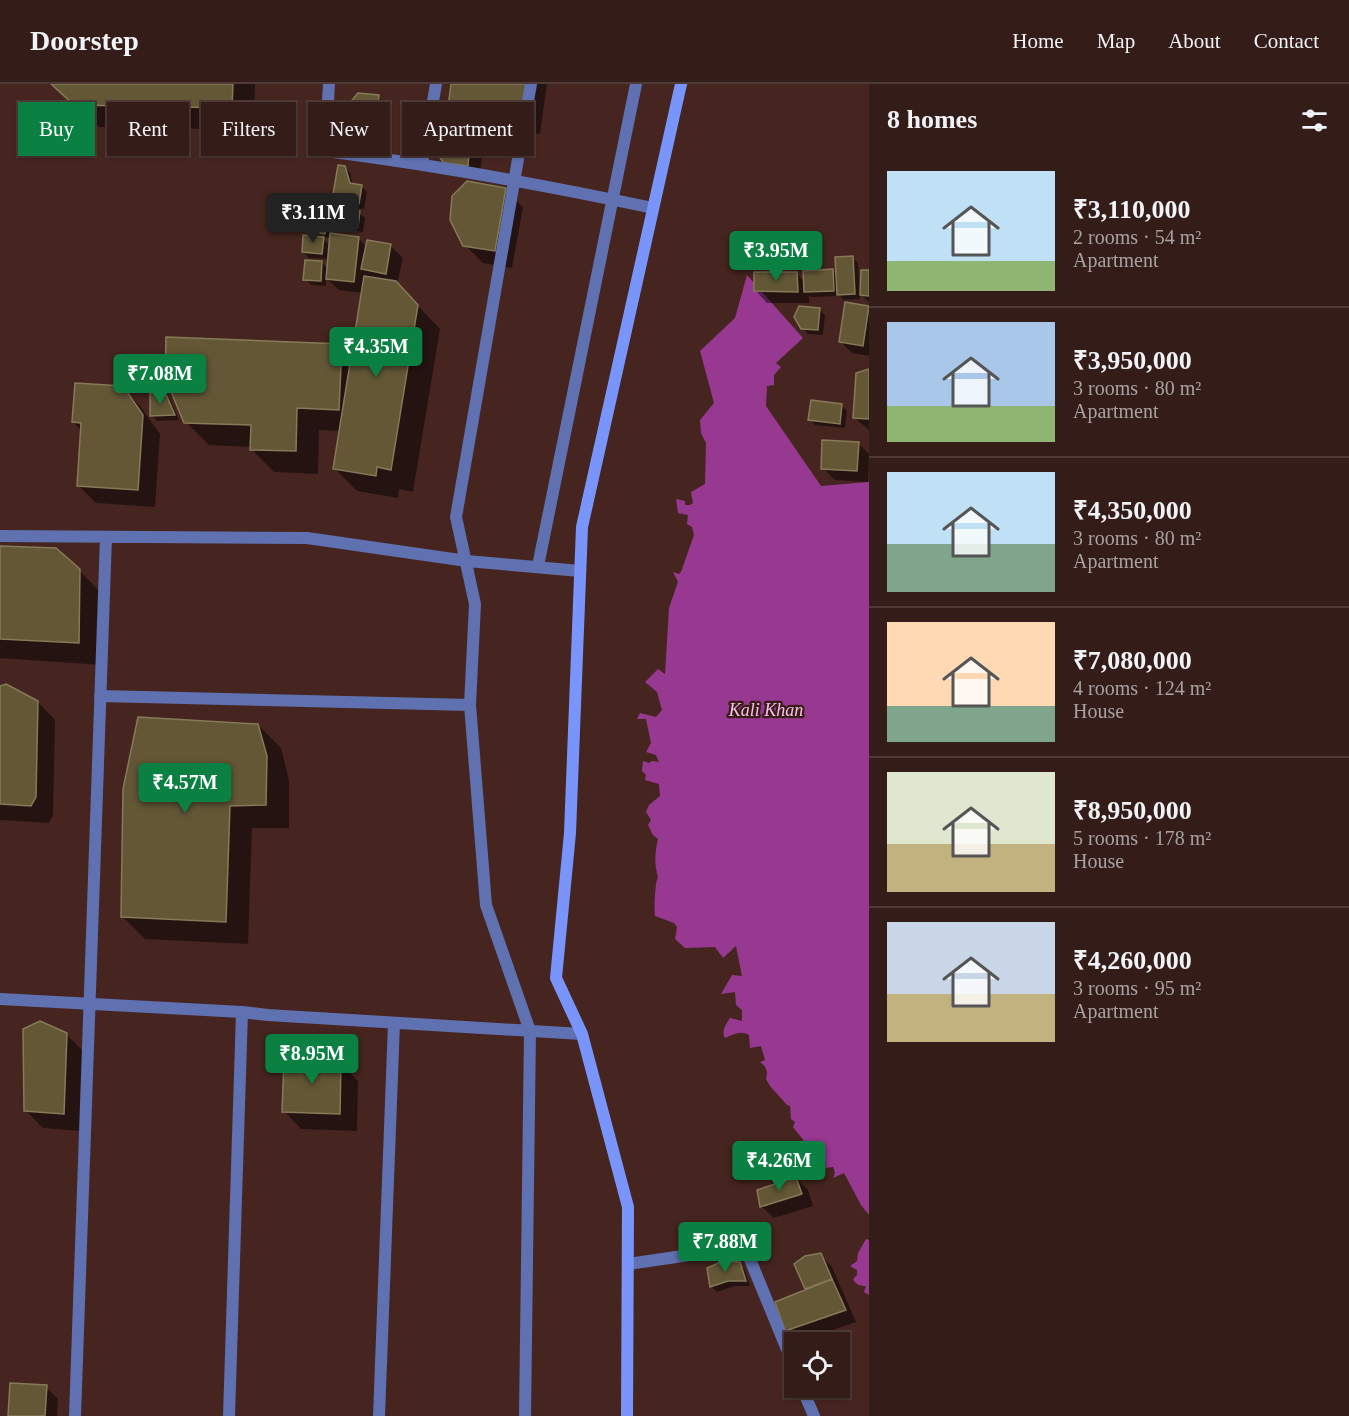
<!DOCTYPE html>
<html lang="en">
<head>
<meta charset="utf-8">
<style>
  body { margin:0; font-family:Georgia,serif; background:#3c2521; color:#f1f3f6; height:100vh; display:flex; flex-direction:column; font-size:22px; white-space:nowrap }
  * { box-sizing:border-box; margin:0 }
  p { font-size:20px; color:#a9a1a2 }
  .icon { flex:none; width:33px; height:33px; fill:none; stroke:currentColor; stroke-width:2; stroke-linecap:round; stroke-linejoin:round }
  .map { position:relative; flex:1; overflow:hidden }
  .side { display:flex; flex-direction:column; background:#341c18; width:480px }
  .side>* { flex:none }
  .hud { position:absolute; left:18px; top:18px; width:570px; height:54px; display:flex; gap:12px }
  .fabs { position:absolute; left:784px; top:1248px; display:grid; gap:12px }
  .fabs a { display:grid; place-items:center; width:66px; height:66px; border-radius:0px; background:#341c18; box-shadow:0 2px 4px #0004,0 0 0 2px #4e3a37; font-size:30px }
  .price { position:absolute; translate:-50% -51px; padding:0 14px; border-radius:6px; background:#0b8043; color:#fff; font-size:20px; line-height:39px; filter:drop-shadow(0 2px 3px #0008) }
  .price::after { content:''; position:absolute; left:50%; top:36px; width:18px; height:14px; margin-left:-9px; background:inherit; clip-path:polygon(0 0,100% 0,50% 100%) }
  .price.selected { background:#222; color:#fff }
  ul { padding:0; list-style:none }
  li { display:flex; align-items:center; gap:18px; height:150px; padding:0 18px }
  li+li { border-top:2px solid #4e3a37 }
  li span { display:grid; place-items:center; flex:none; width:168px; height:120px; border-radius:0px; color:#555 }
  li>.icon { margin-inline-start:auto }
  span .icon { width:72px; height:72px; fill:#fffc; stroke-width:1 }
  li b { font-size:26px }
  h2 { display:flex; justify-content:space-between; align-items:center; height:72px; padding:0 18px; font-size:26px }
  .tag { padding:0 21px; border-radius:0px; background:#341c18; box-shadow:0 2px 4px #0004,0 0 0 2px #4e3a37; font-size:21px; line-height:54px }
  .tag.selected { background:#0b8043; color:#fff }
  header { display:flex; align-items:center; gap:36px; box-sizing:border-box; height:84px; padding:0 30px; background:#341c18; border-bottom:2px solid #4e3a37 }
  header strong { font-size:28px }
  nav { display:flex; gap:33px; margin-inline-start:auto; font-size:21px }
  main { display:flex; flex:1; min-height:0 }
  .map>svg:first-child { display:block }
  .water { fill:#983991 }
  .shadow { fill:#0007; fill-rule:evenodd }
  .building { fill:#635736; stroke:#867a58; stroke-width:1.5 }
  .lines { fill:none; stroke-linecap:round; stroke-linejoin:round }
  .minor { stroke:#5f71b1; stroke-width:12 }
  .secondary { stroke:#7995fc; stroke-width:12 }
  .labels { text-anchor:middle; stroke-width:4.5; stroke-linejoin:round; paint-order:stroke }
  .water-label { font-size:18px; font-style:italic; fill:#f3c2ed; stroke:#3b1b16 }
</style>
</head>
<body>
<header>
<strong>Doorstep</strong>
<nav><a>Home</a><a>Map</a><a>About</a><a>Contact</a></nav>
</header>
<main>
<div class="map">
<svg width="869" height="1332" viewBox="0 0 869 1332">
  <rect width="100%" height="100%" fill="#462520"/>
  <path class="water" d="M747 191 803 254 776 279 781 283 774 291V301L767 302 766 322 821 402 869 398V1131L861 1121 844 1089 833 1094 835 1089 833 1083 825 1084 826 1078 820 1079 817 1076 813 1081H810L800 1060 804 1057 793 1043 795 1038 791 1035 790 1022 787 1021 770 1002 766 995C768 987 767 983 760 978L765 976 761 962 750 964 749 951C741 946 733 950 725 954 721 947 726 940 730 934L742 937V926L736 921 735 908 721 910 732 891 742 892 736 862 723 874 715 863 685 864 675 855 677 843 674 839 655 832C654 825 655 798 658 793 654 780 655 768 658 755L653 751 648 741 651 736 646 728 649 721 660 712 659 700 645 696 646 691 642 687 643 677 649 679 652 677 659 678 656 671 646 668 651 659 646 635H637L640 629 656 633 662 626 657 608 645 598 658 585 665 590 669 524 678 498 673 488 679 490 681 488 694 451 692 443 687 440 688 431 678 429 676 415 685 417V421H690L693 419 691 408 705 400 706 359 701 349 700 336 714 319 700 267 735 234Z
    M866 1155 869 1156V1211L864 1208 866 1202C860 1202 856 1201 853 1195L857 1191V1186L850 1182 857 1177 858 1169Z"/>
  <path class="shadow" d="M53 0H255L254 46 99 43Z
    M452 0H547L540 50 468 40 472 44 471 55 453 52 440 42 465 38 449 22Z
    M379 13 390 25 387 60 367 58 355 45Z
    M470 59 482 71 480 93 457 91Z
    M344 83 350 89 353 101 361 102 367 108 364 125 339 121 334 116Z
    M505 106 523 123 512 184 483 179 465 161Z
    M359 129 365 134 363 148 337 144 331 138Z
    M326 138 332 143 331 151 358 154 367 163 368 158 391 162 403 174 397 200 440 245 413 408 399 405 398 414 357 407 334 384 341 347 319 346 318 390 274 388 251 365V363L209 361 186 338 341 261 353 272 363 209 339 206 326 194V202L311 201 305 195 321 178 328 185 329 175 309 174 303 168 311 153 303 146ZM322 153 331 154 330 162Z
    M852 174 858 179 860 215 844 216 840 212 811 213 809 211V219H767L756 207 797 190 805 198 832 187 838 192Z
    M869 187V218L862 211Z
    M847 220 869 224V272L852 269 840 257Z
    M819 225 825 231 823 251 808 250 802 244Z
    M869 287V346L855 334Z
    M122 303 140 322 160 350 155 423 96 419 78 401 82 347 73 338Z
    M164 309 170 315 179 336 157 337 152 331Z
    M842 322 847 327 845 344 815 341 810 335Z
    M858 359 869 370 868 398 835 396 823 384Z
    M0 464 79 486 102 510 101 581 0 574Z
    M0 604 38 618 55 636 53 731 49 739 0 736Z
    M258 641 281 664 289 696V744H252L248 860 145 855 122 832Z
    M66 950 84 968 81 1047 43 1044 26 1027Z
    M340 979 358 997 357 1047 301 1045 284 1027Z
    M792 1065 797 1070 802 1083 761 1094 756 1088Z
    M796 1094 808 1106 813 1122 774 1134 762 1123 758 1107Z
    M820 1171 832 1183 856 1238 798 1258 786 1246 807 1206 796 1180Z
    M739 1180 745 1186 750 1202H734L717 1208 711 1202Z
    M46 1303 58 1315 57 1332H9Z"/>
  <path class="building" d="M51 0H233L232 24 74 21Z
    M451 0H528L523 34 448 23Z
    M358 9 379 11 376 49 354 46 347 36 348 21Z
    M449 34 467 37 465 50 446 47 437 42Z
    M446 55 470 57 468 82 444 79 433 65Z
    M338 81 345 82 350 99 362 101 359 120 332 116Z
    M467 97 506 104 495 167 463 162 450 136 452 112Z
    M332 123 360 127 358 143 329 139Z
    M303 133 327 136 325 150 302 147Z
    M330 149 359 153 354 198 326 195Z
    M303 151 324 153 322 170 302 168Z
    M367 156 391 160 386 190 361 185Z
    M853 172 855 210 837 211 835 173Z
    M305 176 322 177 321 197 303 196Z
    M833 185 834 207 804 208 803 187Z
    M861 186H869V212L860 211Z
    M754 188H797L798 208 754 207Z
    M364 192 396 197 418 221 391 386 377 383 376 392 333 385Z
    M845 218 869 222 863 262 839 258Z
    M799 222 820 224 818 246 801 245 794 233Z
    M166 253 342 260 339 326 297 324 296 367 250 366 251 341 184 339 165 293Z
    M869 285V335L853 334 856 289Z
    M75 299 123 302 143 331 138 406 77 402 81 339 72 338Z
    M165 308 175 331 150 332V309Z
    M811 316 842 320 840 340 808 336Z
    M822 356 859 358 857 387 821 385Z
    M0 462 56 464 80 485 79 559 0 555Z
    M6 600 38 617 36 713 31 722 0 720V602Z
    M138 633 258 640 267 672 266 721 230 722 226 838 121 833 123 705Z
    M40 937 67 949 64 1030 24 1027 23 945Z
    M311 970 341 977 340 1030 282 1028 284 976Z
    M792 1063 798 1077 754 1089 750 1074Z
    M796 1093 802 1110 760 1123 757 1106Z
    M821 1169 832 1195 805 1205 794 1180 805 1172Z
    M723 1177 740 1178 746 1197H728L710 1203 707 1184Z
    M832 1195 846 1226 785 1247 775 1218Z
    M10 1299 47 1301 45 1332H8Z"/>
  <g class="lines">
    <path class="minor" d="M329 0 325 67C436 81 544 101 653 124
      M422 80 436 0
      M0 452 307 454 467 477 580 487
      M538 482 636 0
      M100 612 470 621
      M0 915 242 928 268 931 582 950
      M628 1180 745 1163 795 1285
      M802 1304 814 1332
      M75 1332 106 453
      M229 1332 242 928
      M379 1332 394 939
      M525 1332 530 947 486 821 470 621 475 520 456 433 531 0"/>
    <path class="secondary" d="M627 1332 628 1123 582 950 556 894 570 749 582 443 681 0"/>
  </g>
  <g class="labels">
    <g class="water-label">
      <text x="766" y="632">Kali Khan</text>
    </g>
  </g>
</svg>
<div class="fabs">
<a><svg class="icon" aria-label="locate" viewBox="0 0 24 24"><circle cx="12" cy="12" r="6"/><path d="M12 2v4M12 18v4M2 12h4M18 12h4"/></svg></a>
</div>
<b class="price selected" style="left:313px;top:160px">₹3.11M</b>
<b class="price" style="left:776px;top:198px">₹3.95M</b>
<b class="price" style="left:376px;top:294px">₹4.35M</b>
<b class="price" style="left:160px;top:321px">₹7.08M</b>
<b class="price" style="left:185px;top:730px">₹4.57M</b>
<b class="price" style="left:312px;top:1001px">₹8.95M</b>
<b class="price" style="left:779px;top:1108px">₹4.26M</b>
<b class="price" style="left:725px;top:1189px">₹7.88M</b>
<div class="hud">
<a class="tag selected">Buy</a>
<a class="tag">Rent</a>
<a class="tag">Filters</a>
<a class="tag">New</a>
<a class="tag">Apartment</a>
</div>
</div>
<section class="side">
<h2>8 homes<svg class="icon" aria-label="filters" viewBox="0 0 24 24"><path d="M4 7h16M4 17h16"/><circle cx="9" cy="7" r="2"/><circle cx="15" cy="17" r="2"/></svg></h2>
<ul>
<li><span style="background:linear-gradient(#bfe0f5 75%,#8fb573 0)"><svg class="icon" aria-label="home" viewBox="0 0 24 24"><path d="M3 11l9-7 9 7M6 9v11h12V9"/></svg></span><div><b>₹3,110,000</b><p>2 rooms · 54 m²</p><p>Apartment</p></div></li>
<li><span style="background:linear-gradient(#a9c7e8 70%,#8fb573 0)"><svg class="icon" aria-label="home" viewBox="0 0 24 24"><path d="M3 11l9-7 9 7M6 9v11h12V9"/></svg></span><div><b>₹3,950,000</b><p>3 rooms · 80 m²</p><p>Apartment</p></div></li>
<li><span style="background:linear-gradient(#bfe0f5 60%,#7fa58c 0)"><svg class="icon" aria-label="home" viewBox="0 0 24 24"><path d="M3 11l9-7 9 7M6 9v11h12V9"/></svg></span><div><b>₹4,350,000</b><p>3 rooms · 80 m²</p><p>Apartment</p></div></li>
<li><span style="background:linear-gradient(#ffd9b3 70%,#7fa58c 0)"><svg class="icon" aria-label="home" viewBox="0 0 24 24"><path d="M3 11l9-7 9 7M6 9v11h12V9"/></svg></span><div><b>₹7,080,000</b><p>4 rooms · 124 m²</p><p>House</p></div></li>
<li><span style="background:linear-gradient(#dfe7d0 60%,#c2b280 0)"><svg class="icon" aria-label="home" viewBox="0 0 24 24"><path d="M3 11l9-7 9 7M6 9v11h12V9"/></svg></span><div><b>₹8,950,000</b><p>5 rooms · 178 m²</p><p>House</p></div></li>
<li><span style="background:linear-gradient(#c9d6e8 60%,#c2b280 0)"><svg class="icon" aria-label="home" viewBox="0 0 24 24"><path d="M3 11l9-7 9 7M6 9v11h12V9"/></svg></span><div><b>₹4,260,000</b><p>3 rooms · 95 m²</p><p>Apartment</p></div></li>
</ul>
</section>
</main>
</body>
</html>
